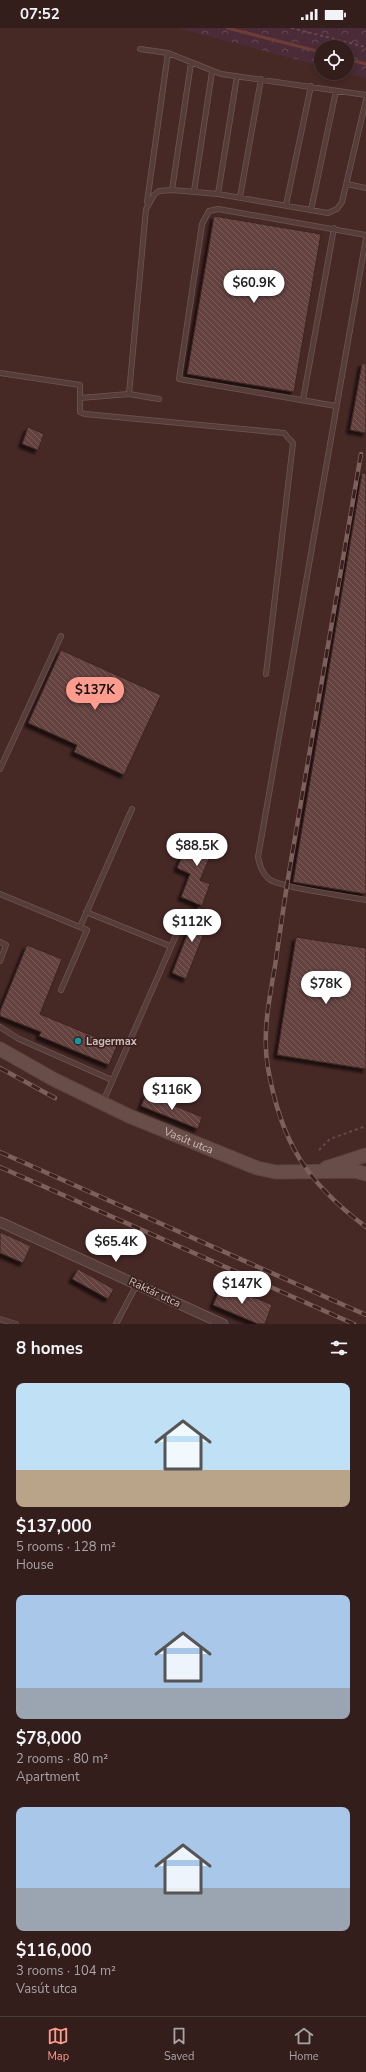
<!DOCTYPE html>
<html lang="en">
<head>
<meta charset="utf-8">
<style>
  body { margin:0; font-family:"Nunito Sans",sans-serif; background:#3c2725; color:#f1f3f6; height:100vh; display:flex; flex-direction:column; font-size:15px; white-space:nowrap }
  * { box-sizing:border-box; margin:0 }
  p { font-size:13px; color:#a9a2a3 }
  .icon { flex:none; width:22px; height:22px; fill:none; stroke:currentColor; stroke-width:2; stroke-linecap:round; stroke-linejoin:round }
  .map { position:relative; height:1296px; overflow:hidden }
  .sheet { display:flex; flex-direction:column; background:#341e1c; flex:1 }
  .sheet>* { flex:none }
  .tools { position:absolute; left:314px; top:12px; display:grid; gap:8px }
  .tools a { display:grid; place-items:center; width:40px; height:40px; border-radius:50%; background:#341e1c; box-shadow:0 2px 6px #0003,0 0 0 1px #4e3c3b; font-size:20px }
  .price { position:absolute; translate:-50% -34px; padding:0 9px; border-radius:14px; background:#fff; color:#222; font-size:13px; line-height:26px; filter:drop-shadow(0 1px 2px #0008) }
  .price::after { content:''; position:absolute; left:50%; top:24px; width:12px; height:9px; margin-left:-6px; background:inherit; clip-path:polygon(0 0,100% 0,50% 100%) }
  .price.selected { background:#ff9c8d; color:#111 }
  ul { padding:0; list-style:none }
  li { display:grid; align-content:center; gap:8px; height:212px; padding:0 16px }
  li span { display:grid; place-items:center; height:124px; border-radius:8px; color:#555 }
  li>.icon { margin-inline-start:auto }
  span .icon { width:72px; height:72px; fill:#fffc; stroke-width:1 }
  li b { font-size:17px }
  h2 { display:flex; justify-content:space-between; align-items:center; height:48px; padding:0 16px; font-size:17px }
  .status { display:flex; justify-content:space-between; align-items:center; height:28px; padding:0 20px; background:#341e1c; direction:ltr }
  .status svg { height:11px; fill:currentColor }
  .tabs { display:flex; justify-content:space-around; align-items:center; height:56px; border-top:1px solid #4e3c3b; background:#341e1c; font-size:11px; color:#a9a2a3 }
  .tabs a { display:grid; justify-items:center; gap:2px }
  .tabs .selected { color:#ff9c8d }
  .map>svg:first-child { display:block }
  .park { fill:url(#park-crowns) }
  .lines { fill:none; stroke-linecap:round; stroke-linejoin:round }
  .stream { stroke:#6e3d38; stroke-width:3 }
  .building { fill:url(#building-back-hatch); stroke:#3d2421; filter:url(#shadow) }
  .lane-casing { stroke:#6d5653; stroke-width:6 }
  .street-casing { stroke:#6d5653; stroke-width:11 }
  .secondary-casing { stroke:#5c4441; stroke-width:15 }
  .path { stroke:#664853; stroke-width:2; stroke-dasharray:3 3; stroke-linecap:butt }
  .lane { stroke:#563d3a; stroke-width:4.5 }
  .street { stroke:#563d3a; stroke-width:9 }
  .secondary { stroke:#694d48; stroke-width:13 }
  .rail-casing { stroke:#7d5f5c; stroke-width:4.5 }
  .rail { stroke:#3b221f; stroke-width:3; stroke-dasharray:9; stroke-linecap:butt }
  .culture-dot { fill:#0f9aa8; stroke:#3b221f; stroke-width:1.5 }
  .labels { text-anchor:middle; stroke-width:3.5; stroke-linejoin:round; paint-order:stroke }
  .poi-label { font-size:11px; font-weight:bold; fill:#cfbbb8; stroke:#3b221f; text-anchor:start }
  .street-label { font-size:11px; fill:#cfbbb8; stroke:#3b221f }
</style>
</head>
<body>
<div class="status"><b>07:52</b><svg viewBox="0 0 49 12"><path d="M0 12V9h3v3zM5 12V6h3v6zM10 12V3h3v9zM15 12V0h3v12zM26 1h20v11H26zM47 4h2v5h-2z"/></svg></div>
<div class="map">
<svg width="366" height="1296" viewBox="0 0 366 1296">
  <defs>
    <pattern id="park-crowns" width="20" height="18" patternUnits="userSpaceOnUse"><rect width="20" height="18" fill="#4a2b37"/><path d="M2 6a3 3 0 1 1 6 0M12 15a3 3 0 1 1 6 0" fill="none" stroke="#634852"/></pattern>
    <pattern id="building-back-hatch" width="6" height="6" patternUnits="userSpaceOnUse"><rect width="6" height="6" fill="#64433f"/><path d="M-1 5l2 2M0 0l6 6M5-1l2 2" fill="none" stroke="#795c59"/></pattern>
    <filter id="shadow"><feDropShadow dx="-3.5" dy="3.5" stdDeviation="1" flood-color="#0009"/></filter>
  </defs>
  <rect width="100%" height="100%" fill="#462825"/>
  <path class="park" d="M177 0H366V50L346 45H347V19H321V38Z"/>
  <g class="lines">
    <path class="stream" d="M227 0 321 24
      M347 31 366 36"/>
  </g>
  <path class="building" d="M214 188 321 206 294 364 187 346Z
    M362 335 366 336V405L350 402Z
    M28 399 44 406 38 422 22 416Z
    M362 445H366V866L293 854Z
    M61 622 161 667 124 747 74 724 77 717 28 695Z
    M197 804 217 812 200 852 210 856 202 878 181 869 190 846 177 840 189 812 193 814Z
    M198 879 212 885 186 951 172 945Z
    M296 909 366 920V1041L277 1027Z
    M27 917 62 931 40 986 117 1018 109 1037 39 1008 41 1004 0 988V983Z
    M146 1066 202 1089 198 1101 141 1078Z
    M0 1204 31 1218 23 1235 0 1225Z
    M78 1241 114 1261 108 1271 72 1251Z
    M222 1255 272 1277 265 1296H258L213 1277Z"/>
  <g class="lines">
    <defs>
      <path id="lane" d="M140 21 168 25 221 46 366 67
        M347 156 366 160
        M172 162 191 35
        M194 163 212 44
        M218 166 237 48
        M240 169 261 51
        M147 174 168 25
        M286 177 311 58
        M311 182 336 63
        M366 210 258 829C260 838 262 845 269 851 280 860 348 868 366 872
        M0 345 80 357V384L85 386 284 405 293 415 266 646
        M129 366 146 181 154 167 159 163 172 162 218 166 328 185 337 181 342 174 366 72
        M80 370 129 366 159 371
        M303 372 334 200
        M336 378 179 351 202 196 209 183 218 181 366 207
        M0 741 61 608
        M0 866 87 902 61 962
        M86 884 170 918
        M80 899 132 781
        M0 914 6 917 0 933
        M0 999 19 1011 112 1052
        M103 1074 184 889
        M0 1291 16 1296
        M116 1296 137 1256"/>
      <path id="street" d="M0 1194 223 1296"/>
      <g id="secondary">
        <path id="s1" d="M0 1021 53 1051 129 1088 257 1140 276 1144 355 1143 366 1146"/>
        <path d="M326 1140 366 1127"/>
      </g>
    </defs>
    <use href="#lane" class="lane-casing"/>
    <use href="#street" class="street-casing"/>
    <use href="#secondary" class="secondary-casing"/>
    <path class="path" d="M291 0 366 19
      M319 1122 330 1111 366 1098"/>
    <use href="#lane" class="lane"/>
    <use href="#street" class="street"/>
    <use href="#secondary" class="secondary"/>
    <defs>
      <path id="rail" d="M361 426C338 561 314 697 291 833 285 868 280 903 275 938 269 972 262 1007 268 1040 281 1114 306 1154 366 1199
        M0 1040 55 1070
        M0 1124 366 1287
        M0 1139 354 1296"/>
    </defs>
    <use href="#rail" class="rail-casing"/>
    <use href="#rail" class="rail"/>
  </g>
  <circle class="culture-dot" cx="78" cy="1013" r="4"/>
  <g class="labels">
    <g class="poi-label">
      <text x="86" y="1017">Lagermax</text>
    </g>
    <g class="street-label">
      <text dy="4" stroke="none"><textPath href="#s1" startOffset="210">Vasút utca</textPath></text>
      <text transform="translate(155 1264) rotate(25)" y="4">Raktár utca</text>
    </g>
  </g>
</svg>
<div class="tools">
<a><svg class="icon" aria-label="locate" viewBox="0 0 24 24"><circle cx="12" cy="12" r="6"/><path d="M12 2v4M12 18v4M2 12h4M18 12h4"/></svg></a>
</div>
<b class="price" style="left:254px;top:276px">$60.9K</b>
<b class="price selected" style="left:95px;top:683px">$137K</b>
<b class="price" style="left:197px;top:839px">$88.5K</b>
<b class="price" style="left:192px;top:915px">$112K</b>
<b class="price" style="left:326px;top:977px">$78K</b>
<b class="price" style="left:172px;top:1083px">$116K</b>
<b class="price" style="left:116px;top:1235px">$65.4K</b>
<b class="price" style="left:242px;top:1277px">$147K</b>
</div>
<section class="sheet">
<h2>8 homes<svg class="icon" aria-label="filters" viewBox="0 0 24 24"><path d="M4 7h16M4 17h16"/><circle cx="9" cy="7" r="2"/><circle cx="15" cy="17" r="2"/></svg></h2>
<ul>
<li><span style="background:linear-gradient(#bfe0f5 70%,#b9a48a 0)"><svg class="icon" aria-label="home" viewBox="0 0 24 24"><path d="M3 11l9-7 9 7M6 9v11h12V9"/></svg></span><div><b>$137,000</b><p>5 rooms · 128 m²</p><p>House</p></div></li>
<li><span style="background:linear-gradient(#a9c7e8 75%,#9aa5b1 0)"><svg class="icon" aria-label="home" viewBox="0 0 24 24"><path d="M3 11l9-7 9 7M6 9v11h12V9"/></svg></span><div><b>$78,000</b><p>2 rooms · 80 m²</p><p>Apartment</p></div></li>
<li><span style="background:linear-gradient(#a9c7e8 65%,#9aa5b1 0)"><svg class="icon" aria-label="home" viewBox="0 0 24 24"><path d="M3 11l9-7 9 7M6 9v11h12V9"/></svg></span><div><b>$116,000</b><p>3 rooms · 104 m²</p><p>Vasút utca</p></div></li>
</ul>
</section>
<nav class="tabs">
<a class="selected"><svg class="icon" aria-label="map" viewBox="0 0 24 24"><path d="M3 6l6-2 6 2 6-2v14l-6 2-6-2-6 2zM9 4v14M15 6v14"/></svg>Map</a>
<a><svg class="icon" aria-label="saved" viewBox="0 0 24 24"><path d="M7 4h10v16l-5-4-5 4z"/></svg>Saved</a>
<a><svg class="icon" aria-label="home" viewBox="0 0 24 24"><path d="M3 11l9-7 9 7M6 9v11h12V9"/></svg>Home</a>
</nav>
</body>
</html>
